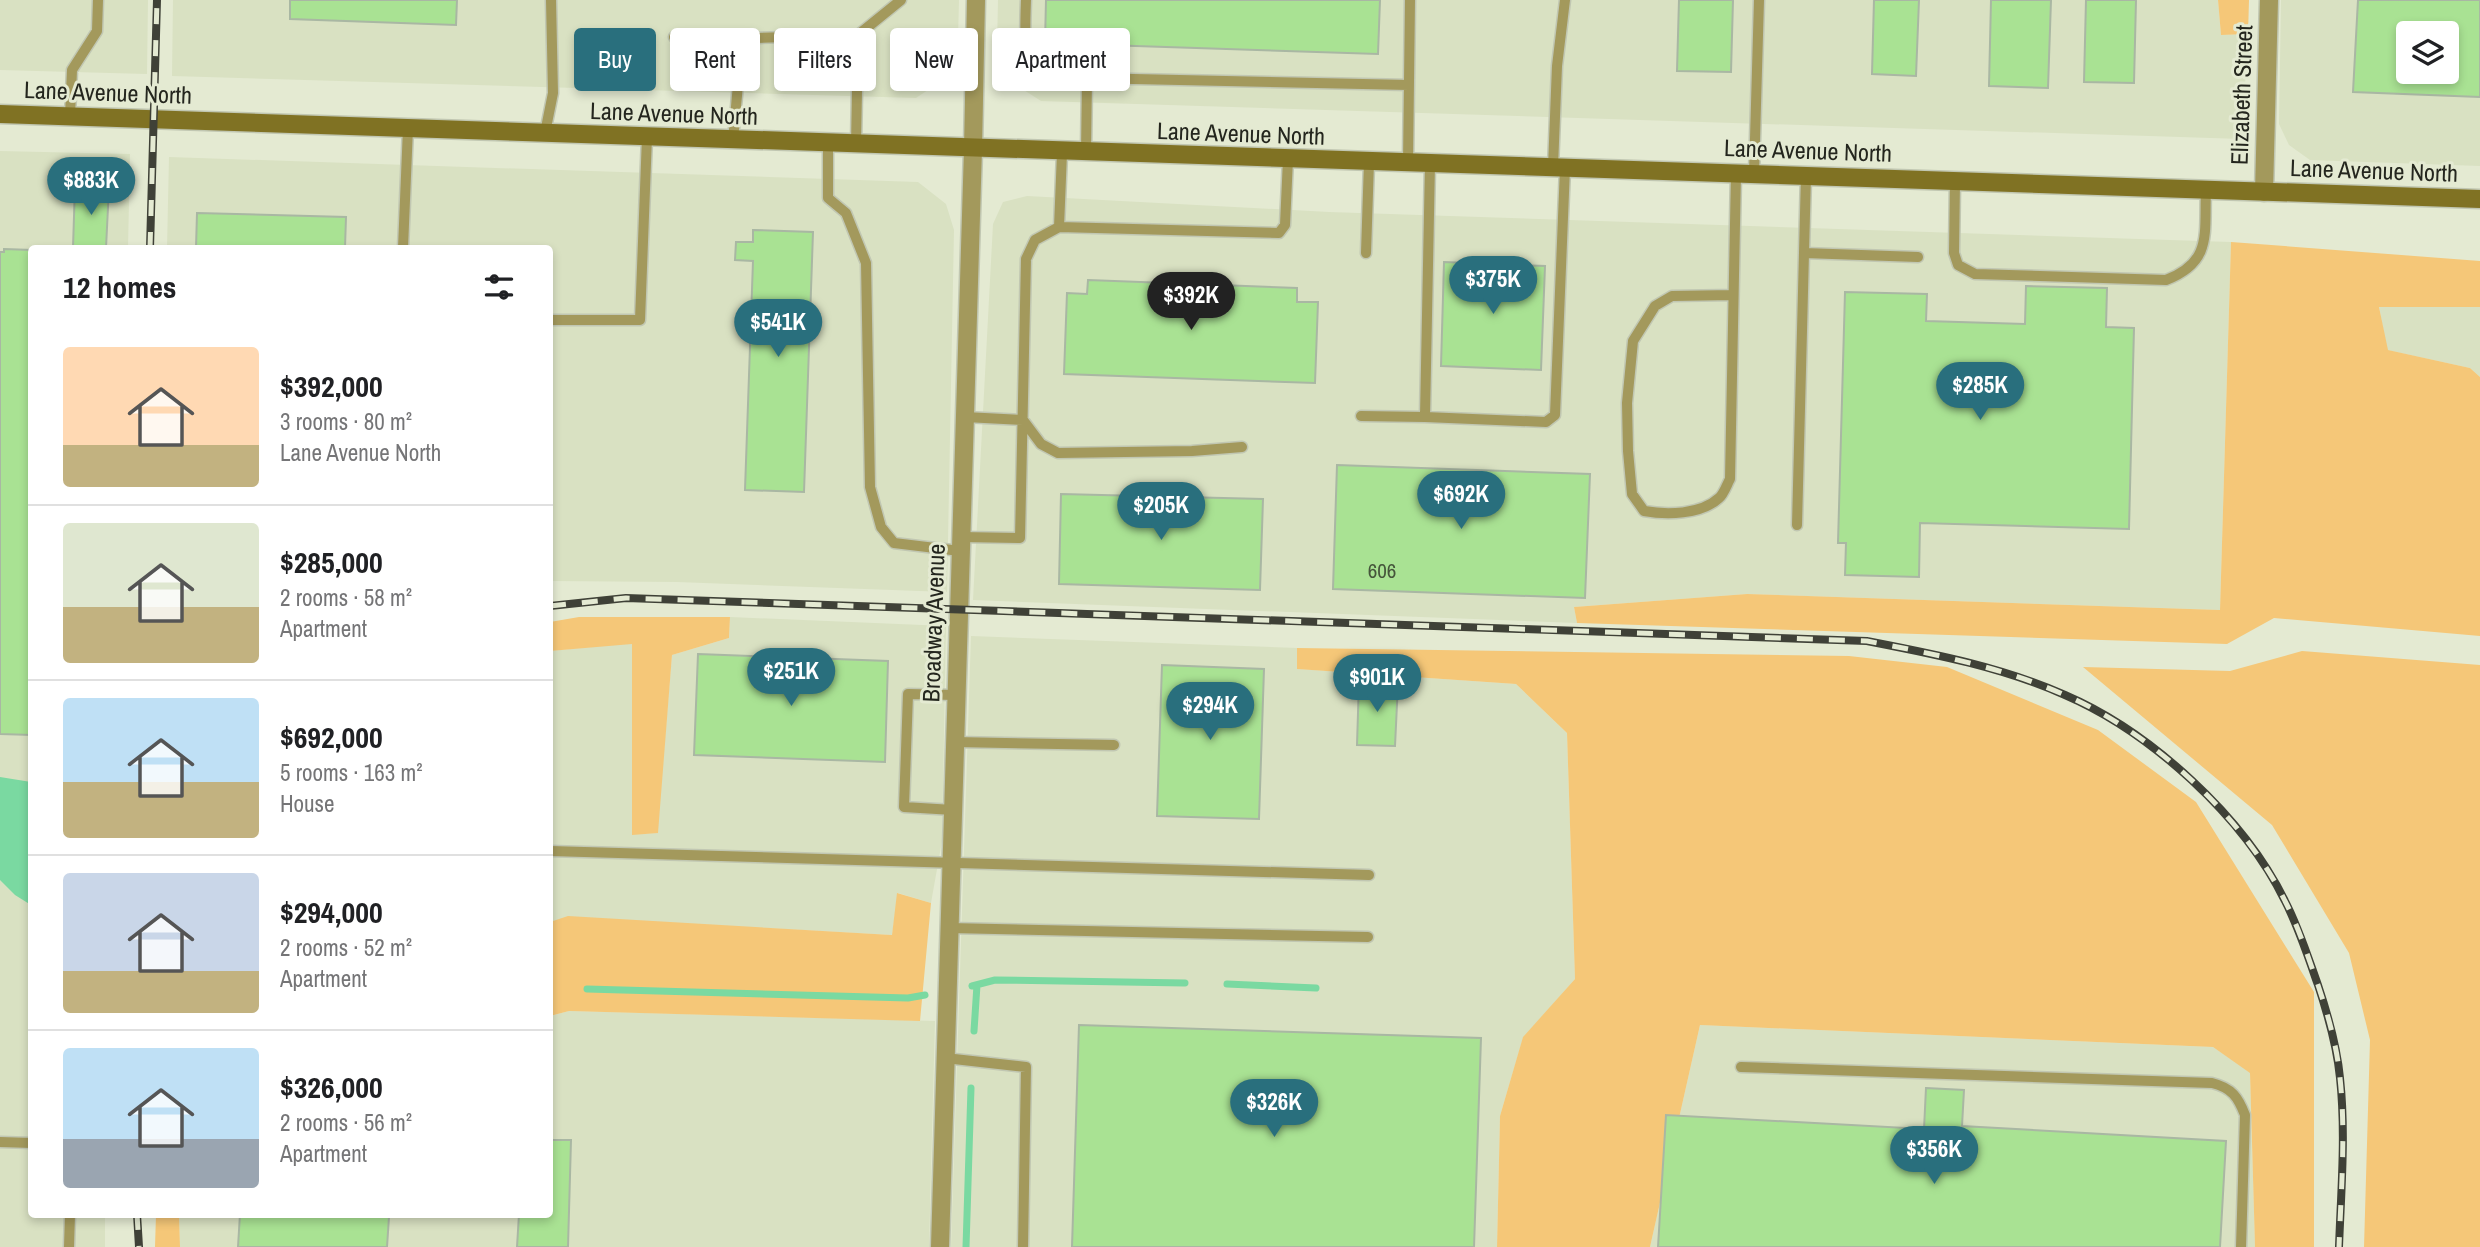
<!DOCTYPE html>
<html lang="en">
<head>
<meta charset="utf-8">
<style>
  body { margin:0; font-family:"Archivo Narrow",sans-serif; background:#f2f2f2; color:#202124; height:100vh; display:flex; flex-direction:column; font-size:26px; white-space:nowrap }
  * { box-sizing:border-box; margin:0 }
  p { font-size:23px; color:#757577 }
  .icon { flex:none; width:38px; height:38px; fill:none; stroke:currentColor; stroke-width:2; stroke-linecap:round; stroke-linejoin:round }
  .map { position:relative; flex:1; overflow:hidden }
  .sheet { position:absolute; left:28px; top:245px; width:525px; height:973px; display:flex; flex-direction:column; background:#fff; border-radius:7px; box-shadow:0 4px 10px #0003 }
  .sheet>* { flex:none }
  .guide { position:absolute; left:574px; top:28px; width:665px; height:63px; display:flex; gap:14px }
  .fabs { position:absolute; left:2396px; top:21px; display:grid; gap:14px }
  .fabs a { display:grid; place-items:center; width:63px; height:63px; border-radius:7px; background:#fff; box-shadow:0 4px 10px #0003; font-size:35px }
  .price { position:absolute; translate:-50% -60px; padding:0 16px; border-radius:24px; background:#296f7d; color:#fff; font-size:23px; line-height:46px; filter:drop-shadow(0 2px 4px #0008) }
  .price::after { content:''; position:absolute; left:50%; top:42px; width:21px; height:16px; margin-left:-10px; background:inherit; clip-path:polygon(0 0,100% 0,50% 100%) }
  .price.active { background:#222; color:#fff }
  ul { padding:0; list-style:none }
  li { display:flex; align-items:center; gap:21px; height:175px; padding:0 35px }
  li+li { border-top:2px solid #e0e0e0 }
  li span { display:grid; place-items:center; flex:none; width:196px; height:140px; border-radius:7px; color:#555 }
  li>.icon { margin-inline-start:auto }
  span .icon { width:84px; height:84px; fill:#fffc; stroke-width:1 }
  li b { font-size:30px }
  h2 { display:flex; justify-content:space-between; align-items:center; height:84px; padding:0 35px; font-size:30px }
  .chip { padding:0 24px; border-radius:7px; background:#fff; box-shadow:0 4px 10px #0003; font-size:24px; line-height:63px }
  .chip.active { background:#296f7d; color:#fff }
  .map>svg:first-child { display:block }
  .built { fill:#d9e1c2; fill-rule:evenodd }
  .green { fill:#f5c778 }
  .water { fill:#7ad9a1 }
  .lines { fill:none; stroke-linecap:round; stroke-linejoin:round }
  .stream { stroke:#7ad9a1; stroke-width:7 }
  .building { fill:#a9e293; stroke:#a9b7a3; stroke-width:2; fill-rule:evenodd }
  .service-casing { stroke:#c1c7b2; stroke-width:13 }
  .minor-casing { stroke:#c1c7b2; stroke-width:21 }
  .tertiary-casing { stroke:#c1c7b2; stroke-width:21 }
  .secondary-casing { stroke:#c1c7b2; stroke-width:21 }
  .service { stroke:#a3995c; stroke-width:10 }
  .minor { stroke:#a3995c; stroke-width:18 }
  .tertiary { stroke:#a3995c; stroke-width:18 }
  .secondary { stroke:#807223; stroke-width:18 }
  .rail-casing { stroke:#3f4137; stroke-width:8 }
  .rail { stroke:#e4ead2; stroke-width:5; stroke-dasharray:16; stroke-linecap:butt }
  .labels { text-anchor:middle; stroke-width:6; stroke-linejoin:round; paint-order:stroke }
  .number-label { font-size:21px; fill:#45553b }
  .street-label { font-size:24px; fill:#24261e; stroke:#e4ead2 }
</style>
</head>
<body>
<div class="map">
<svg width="2480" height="1247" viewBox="0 0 2480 1247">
  <rect width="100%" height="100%" fill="#e4ead2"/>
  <path class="built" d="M0 0H148L147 74 0 70Z
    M173 0H959L958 38 949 76 916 98 172 76Z
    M998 0H2218L2221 35 2248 34 2242 139 1041 101 1008 80 997 47Z
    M2281 0H2480V166L2310 160 2289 145 2279 124ZM2408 33H2446V72H2408Z
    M0 151 130 154 128 248H32V1214L105 1215V1247H0Z
    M169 157 918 182 946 204 954 230 947 592 677 582 550 581V248H167Z
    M1027 196 1329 212 2231 242 2220 610 1747 594 1574 607 1577 623 973 600 993 224 1003 202Z
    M2379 306 2480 307V377L2470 368 2387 350Z
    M730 617 946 626 942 841 931 903 898 893 892 935 568 917 550 922V651L632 643V834L657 833 672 655 729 638Z
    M971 636 1297 648 1298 669 1516 684 1567 733 1575 979 1523 1038 1500 1116 1497 1247H951Z
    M569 1011 935 1021 929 1247H180L179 1215 550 1214V1016Z
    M1700 1025 2213 1047 2250 1072 2255 1247H1650Z"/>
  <path class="green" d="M2218 0H2249L2248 34 2221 35Z
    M2231 242 2480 261V307H2379L2388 350 2470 368 2480 377V636L2274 618 2227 644 1577 623 1574 607 1747 594 2220 610Z
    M579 617H730L729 638 672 655 658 833 632 835V644L550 651V622Z
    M1297 648 1849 656 1947 667 2098 730 2196 802 2314 992V1247H2255L2250 1073 2213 1047 1700 1025 1650 1247H1497L1500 1116 1523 1037 1575 979 1567 733 1516 684 1297 669Z
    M2302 651 2480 665V1247H2364L2370 1040 2349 953 2272 825 2083 667 2230 671Z
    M897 893 931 903 920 1021 569 1011 550 1016V922L568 916 892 935Z
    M156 1215H179L180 1247H155Z"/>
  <path class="water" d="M0 777 31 782V905L15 895 0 880Z"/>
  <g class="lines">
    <path class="stream" d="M1227 984 1316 988
      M972 986 995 980 1185 983
      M587 989 908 998 925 995
      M974 1031 977 985
      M966 1247 971 1088"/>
  </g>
  <path class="building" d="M290 0H457L456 25 290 19Z
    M1046 0H1380L1378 54 1045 43Z
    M1679 0H1733L1731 72 1677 71Z
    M1874 0H1919L1916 76 1872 74Z
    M1991 0H2051L2048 88 1989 86Z
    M2086 0H2136L2134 83 2084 82Z
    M2358 0H2480V97L2353 92ZM2408 33H2446V72H2408Z
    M75 185 109 187 106 248H73Z
    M197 213 346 217 345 248H196Z
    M753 230 813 232 804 492 745 490 753 261 735 260 736 242H753Z
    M4 249 32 250V735L0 734V252H4Z
    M1444 262 1545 266 1541 370 1441 366Z
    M1088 280 1297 288V302H1318L1315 383 1064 374 1067 293 1087 294Z
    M2026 286 2107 288 2106 327 2134 328 2129 529 1920 523 1919 577 1845 575 1846 543H1838L1845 292 1927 294 1926 321 2025 324Z
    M1337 465 1590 474 1585 598 1333 589Z
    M1061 494 1263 499 1260 590 1059 584Z
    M698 654 888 661 885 762 694 755Z
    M1162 665 1264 669 1259 819 1157 816Z
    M1359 681 1398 683 1395 746 1357 745Z
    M1079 1025 1481 1038 1474 1247H1072Z
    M1926 1088 1964 1090 1962 1126 2226 1141 2220 1247H1658L1666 1115 1924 1129Z
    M550 1140H571L568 1247H517L519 1214H550Z
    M240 1214 389 1217 387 1247H238Z"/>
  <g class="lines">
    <defs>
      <path id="service" d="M1026 0C1024 57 1022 77 1087 78
        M674 37 747 43
        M70 116 72 70 97 31 98 0
        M545 133 553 93 551 0
        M733 140 741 51 757 38 858 35 901 0
        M828 144V198L846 213 866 263 870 487 881 527 894 543 960 551
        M856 145 858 35
        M1062 153 1059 227 1279 233 1285 225 1288 159
        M1086 153 1087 78 1409 85
        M1408 163 1410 0
        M1430 163 1425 417 1546 422 1555 415 1565 168
        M1553 167 1557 66 1565 0
        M1754 174 1759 0
        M1955 181 1954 253 1958 265 1975 274 2166 280C2213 262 2204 233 2206 190
        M403 248 408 128
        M1366 253 1369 162
        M1804 253 1918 257
        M1733 295 1672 296 1655 306 1633 341 1627 403 1628 451 1632 494 1644 511C1666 515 1701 515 1719 498 1724 494 1727 484 1730 479L1736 173
        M550 320H640L647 137
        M1361 416 1425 417
        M965 417 1023 420 1041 444 1058 453 1192 451 1242 447
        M1797 525 1806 175
        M961 537 1020 538 1026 259 1035 240 1059 227
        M955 742 1114 745
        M953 810 904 807 908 694 956 695
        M550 851 1369 875
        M949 928 1368 937
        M945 1058 1026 1067 1023 1247
        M1741 1067 2212 1083C2232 1088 2238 1097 2245 1115L2241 1247
        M0 1142 32 1143
        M69 1247 70 1214"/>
      <path id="minor" d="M973 149 976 0
        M2264 192 2269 0"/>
      <path id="tertiary" d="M940 1247 973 149"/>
      <path id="secondary" d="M0 114 2480 199"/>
    </defs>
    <use href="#service" class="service-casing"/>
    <use href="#minor" class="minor-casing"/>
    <use href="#tertiary" class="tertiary-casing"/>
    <use href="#secondary" class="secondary-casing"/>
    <use href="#service" class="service"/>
    <use href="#minor" class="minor"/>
    <use href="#tertiary" class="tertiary"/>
    <use href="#secondary" class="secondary"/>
    <defs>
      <path id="rail" d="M150 248 157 0
        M550 606 626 598 1867 641C1934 654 2002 667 2065 695 2151 732 2244 817 2285 901 2299 928 2308 957 2318 985 2328 1015 2337 1046 2340 1078 2346 1134 2341 1191 2339 1247
        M137 1214 139 1247"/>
    </defs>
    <use href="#rail" class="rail-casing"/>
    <use href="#rail" class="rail"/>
  </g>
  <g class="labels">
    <g class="number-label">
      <text x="1382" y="578">606</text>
    </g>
    <g class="street-label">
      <text transform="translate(108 93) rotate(2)" y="8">Lane Avenue North</text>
      <text transform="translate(2242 95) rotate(-88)" y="8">Elizabeth Street</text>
      <text transform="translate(674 114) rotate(2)" y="8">Lane Avenue North</text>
      <text transform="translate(1241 134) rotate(2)" y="8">Lane Avenue North</text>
      <text transform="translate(1808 151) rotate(2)" y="8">Lane Avenue North</text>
      <text transform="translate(2374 171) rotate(2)" y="8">Lane Avenue North</text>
      <text transform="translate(934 623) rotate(-88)" y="8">Broadway Avenue</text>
    </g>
  </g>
</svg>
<div class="fabs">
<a><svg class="icon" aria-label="layers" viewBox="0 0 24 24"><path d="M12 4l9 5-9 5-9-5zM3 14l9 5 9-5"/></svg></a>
</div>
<b class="price" style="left:91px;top:217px">$883K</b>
<b class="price" style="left:1493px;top:316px">$375K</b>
<b class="price active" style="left:1191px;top:332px">$392K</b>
<b class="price" style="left:778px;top:359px">$541K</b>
<b class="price" style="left:1980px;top:422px">$285K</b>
<b class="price" style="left:1461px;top:531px">$692K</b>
<b class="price" style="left:1161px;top:542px">$205K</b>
<b class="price" style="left:791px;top:708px">$251K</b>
<b class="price" style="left:1377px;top:714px">$901K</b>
<b class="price" style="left:1210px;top:742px">$294K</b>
<b class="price" style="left:1274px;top:1139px">$326K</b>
<b class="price" style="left:1934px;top:1186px">$356K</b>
<div class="guide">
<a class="chip active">Buy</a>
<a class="chip">Rent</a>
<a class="chip">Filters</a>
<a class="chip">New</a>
<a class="chip">Apartment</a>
</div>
<section class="sheet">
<h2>12 homes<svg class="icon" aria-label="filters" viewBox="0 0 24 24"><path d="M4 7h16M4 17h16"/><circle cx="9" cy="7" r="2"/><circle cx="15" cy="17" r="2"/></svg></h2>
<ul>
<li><span style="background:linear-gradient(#ffd9b3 70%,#c2b280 0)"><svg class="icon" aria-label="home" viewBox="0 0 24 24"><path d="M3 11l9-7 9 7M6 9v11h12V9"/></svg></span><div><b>$392,000</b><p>3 rooms · 80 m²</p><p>Lane Avenue North</p></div></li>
<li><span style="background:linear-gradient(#dfe7d0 60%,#c2b280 0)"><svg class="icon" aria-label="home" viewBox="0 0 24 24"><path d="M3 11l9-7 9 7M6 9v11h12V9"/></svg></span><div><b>$285,000</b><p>2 rooms · 58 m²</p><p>Apartment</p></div></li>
<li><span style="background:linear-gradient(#bfe0f5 60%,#c2b280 0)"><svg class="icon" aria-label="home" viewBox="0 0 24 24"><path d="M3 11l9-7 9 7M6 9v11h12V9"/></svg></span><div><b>$692,000</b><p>5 rooms · 163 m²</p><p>House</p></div></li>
<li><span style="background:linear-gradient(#c9d6e8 70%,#c2b280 0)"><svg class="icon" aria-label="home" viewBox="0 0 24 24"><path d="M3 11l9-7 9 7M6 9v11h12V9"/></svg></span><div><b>$294,000</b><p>2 rooms · 52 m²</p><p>Apartment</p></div></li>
<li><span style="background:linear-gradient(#bfe0f5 65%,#9aa5b1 0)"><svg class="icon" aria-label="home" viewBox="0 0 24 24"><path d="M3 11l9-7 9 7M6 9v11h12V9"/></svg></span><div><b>$326,000</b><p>2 rooms · 56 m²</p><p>Apartment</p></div></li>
</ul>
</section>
</div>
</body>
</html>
